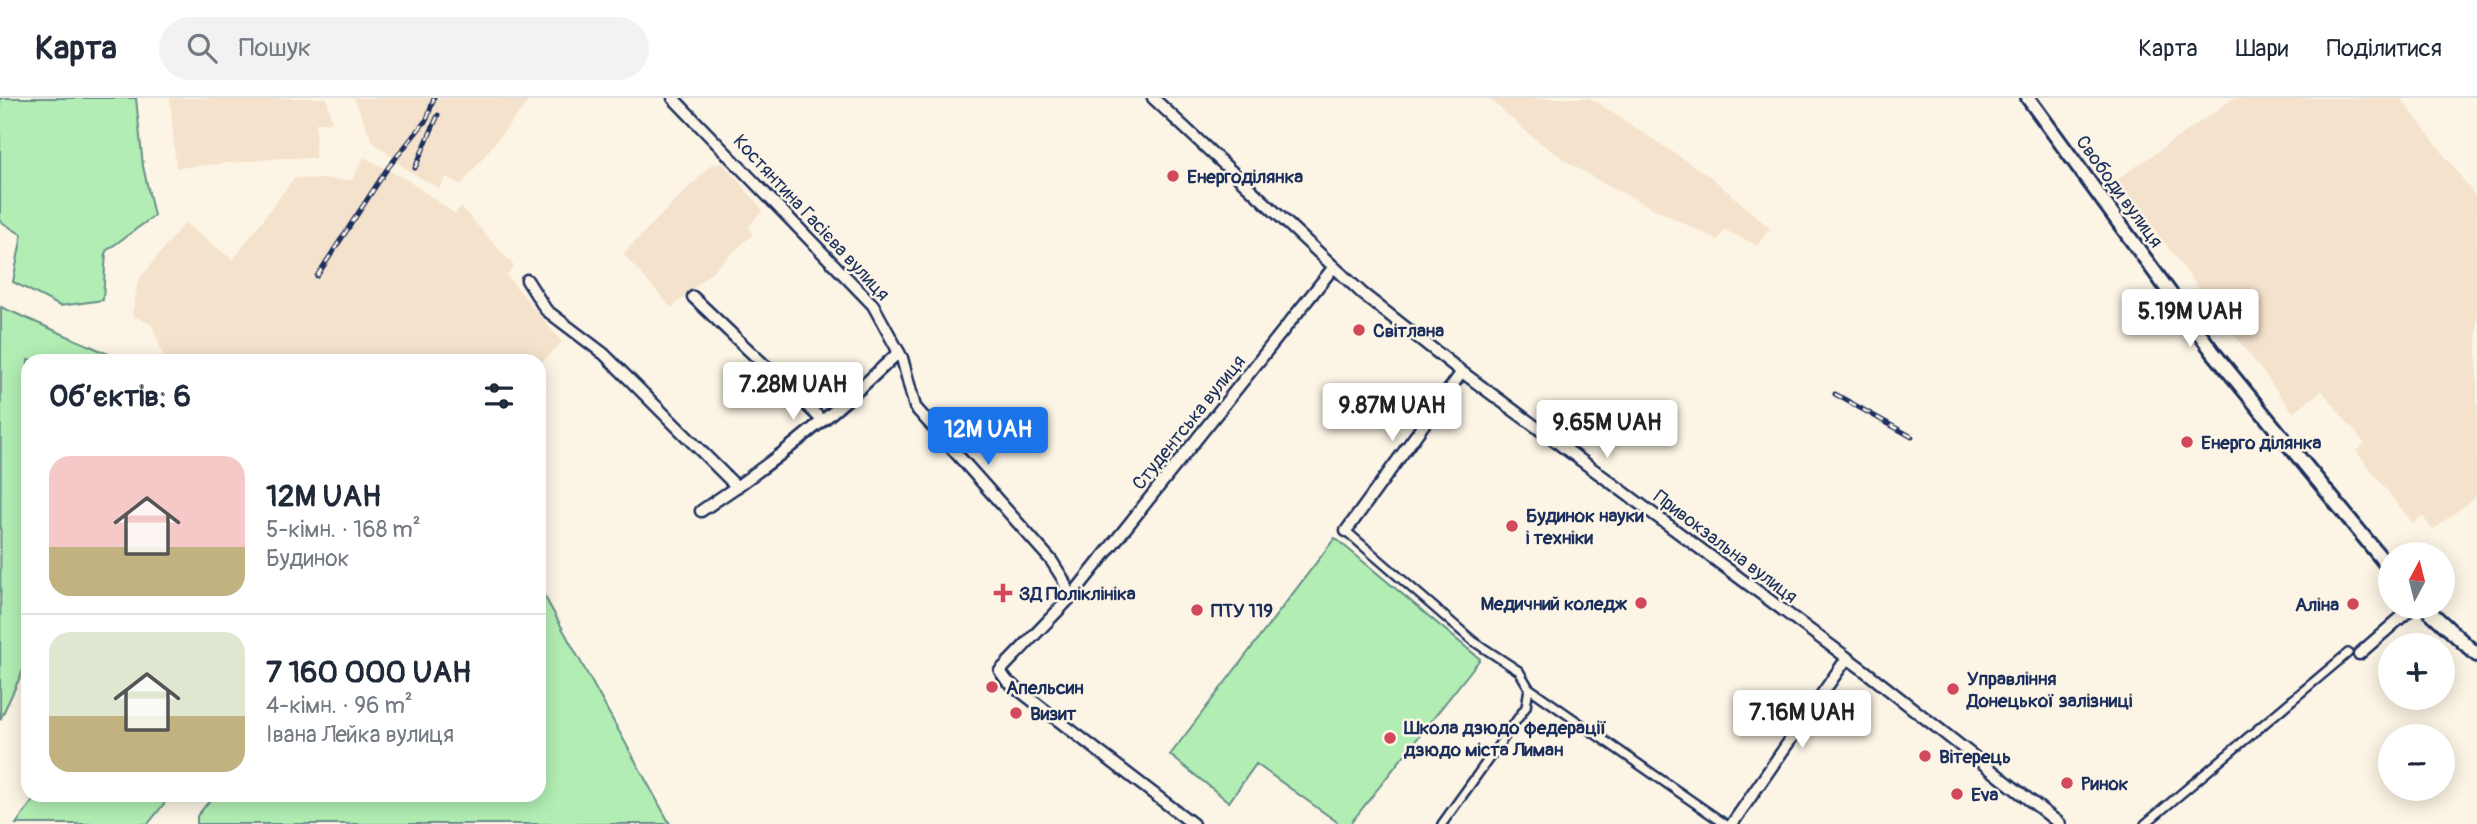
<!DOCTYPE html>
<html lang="uk">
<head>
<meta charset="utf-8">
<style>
  body { margin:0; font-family:Pangolin,sans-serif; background:#f2f2f3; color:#1f2937; height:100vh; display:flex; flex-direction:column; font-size:26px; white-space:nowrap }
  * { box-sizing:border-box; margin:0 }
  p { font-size:23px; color:#747a83 }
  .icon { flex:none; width:38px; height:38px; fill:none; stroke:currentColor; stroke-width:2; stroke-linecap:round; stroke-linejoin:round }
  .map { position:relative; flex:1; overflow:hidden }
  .sheet { position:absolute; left:21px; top:256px; width:525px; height:448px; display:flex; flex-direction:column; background:#fff; border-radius:21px; box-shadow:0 4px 18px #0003 }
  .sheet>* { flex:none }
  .needle { width:46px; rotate:7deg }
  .tools { position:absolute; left:2378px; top:444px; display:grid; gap:14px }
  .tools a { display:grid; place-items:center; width:77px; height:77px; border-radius:50%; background:#fff; box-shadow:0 4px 18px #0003; font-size:35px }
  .price { position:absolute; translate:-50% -60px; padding:0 16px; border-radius:7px; background:#fff; color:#222; font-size:23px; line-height:46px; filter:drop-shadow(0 2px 4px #0008) }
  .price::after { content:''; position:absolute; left:50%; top:42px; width:21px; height:16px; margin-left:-10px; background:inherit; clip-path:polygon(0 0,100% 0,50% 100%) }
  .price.current { background:#1a73e8; color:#fff }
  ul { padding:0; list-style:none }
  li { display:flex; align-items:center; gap:21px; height:175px; padding:0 28px }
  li+li { border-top:2px solid #e0e1e3 }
  li span { display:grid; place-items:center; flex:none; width:196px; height:140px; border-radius:21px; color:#555 }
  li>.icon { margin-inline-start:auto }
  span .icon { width:84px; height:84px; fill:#fffc; stroke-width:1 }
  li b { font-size:30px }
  h2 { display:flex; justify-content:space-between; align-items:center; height:84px; padding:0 28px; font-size:30px }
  header { display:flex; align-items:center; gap:42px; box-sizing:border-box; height:98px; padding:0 35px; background:#fff; border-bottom:2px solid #e0e1e3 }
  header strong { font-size:33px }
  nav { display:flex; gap:38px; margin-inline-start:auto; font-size:24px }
  .search { width:490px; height:63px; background:#f2f2f3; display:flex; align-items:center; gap:18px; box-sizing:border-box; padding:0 24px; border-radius:38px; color:#747a83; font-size:26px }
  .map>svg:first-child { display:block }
  .built { fill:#f4e2cc }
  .green { fill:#b2eeb4; stroke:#668e89; stroke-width:2 }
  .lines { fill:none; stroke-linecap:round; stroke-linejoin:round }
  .pedestrian-casing { stroke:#1b2f5e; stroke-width:12 }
  .minor-casing { stroke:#1b2f5e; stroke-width:15 }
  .secondary-casing { stroke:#1b2f5e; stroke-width:18 }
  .pedestrian { stroke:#fcf5e5; stroke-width:7 }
  .minor { stroke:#fcf5e5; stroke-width:10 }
  .secondary { stroke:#fcf5e5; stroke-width:12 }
  .rail-casing { stroke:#1b2f5e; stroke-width:5 }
  .rail { stroke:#fcf5e5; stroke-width:2.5; stroke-dasharray:8; stroke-linecap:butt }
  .poi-dot { fill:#d1495b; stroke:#fcf5e5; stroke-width:2.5 }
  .labels { text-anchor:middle; stroke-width:5; stroke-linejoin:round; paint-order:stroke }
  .poi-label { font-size:19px; font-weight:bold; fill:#1b2f5e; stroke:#fcf5e5; text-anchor:start }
  .street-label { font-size:19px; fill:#1b2f5e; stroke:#fcf5e5 }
</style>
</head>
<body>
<header>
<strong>Карта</strong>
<div class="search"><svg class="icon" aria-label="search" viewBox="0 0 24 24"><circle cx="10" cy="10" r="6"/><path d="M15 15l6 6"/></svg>Пошук</div>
<nav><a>Карта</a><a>Шари</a><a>Поділитися</a></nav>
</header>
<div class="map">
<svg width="2477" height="726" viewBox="0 0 2477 726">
  <rect width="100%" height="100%" fill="#fcf5e5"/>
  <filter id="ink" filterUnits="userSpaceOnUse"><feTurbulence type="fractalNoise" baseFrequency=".0143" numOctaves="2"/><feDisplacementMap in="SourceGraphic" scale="14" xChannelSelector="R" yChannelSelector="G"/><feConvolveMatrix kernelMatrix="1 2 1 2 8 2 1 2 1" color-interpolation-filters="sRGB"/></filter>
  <g filter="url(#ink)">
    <path class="built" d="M170 0H327L332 25H316L315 60H283L176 70Z
      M354 0H531L461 87 446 79 439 91 405 70 372 43Z
      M1488 0H1590L1712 80 1770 130 1758 148 1725 132 1718 142 1604 86 1569 65 1535 41Z
      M2234 0H2401L2477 100V398L2433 432 2422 418 2413 426 2356 353 2365 346 2322 293 2293 314 2117 82Z
      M364 59 409 83 455 116 461 109 514 168 506 177 562 244 539 267V262H165L152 227 132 217 138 183 184 125 233 162 294 80 352 82Z
      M722 64 763 112 749 128 752 137 672 210 623 156 713 65 717 67Z"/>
    <path class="green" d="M0 0H136L143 68 154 118 106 153 103 202 60 208 13 184 22 137 0 123Z
      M1 209 122 262H28V562L0 622Z
      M1335 440 1480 561 1350 726H1340L1256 666 1229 704 1170 657Z
      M539 488 670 726H197V718L214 697 539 696Z
      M37 697V696L171 697 148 726H16Z"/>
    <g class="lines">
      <defs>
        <path id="pedestrian" d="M1346 433 1473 543 1519 573 1529 590 1725 726
          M1442 726 1526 609 1529 590
          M2145 726 2348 555"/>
        <path id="minor" d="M673 0 873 207 902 260 915 309 1051 462 1063 481 1070 500 1000 573 1007 583 1193 726
          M1153 0 1363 196 1462 274 1865 573 2060 726
          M527 182 546 212 604 256 737 389
          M693 199 821 321
          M701 413C771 367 839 312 899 254
          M1346 433 1462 274
          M1070 500 1333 170
          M2359 556 2413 509
          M1732 726 1847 560"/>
        <path id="secondary" d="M2028 0 2213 254 2390 471
          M2425 509 2477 557"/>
      </defs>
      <use href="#pedestrian" class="pedestrian-casing"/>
      <use href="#minor" class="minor-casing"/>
      <use href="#secondary" class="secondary-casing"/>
      <use href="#pedestrian" class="pedestrian"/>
      <use href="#minor" class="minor"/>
      <use href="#secondary" class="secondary"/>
      <defs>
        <path id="rail" d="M415 70 438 17
          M317 178 387 71 427 21 434 0
          M1835 296 1912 339"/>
      </defs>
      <use href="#rail" class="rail-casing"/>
      <use href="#rail" class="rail"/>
    </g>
  </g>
  <g class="poi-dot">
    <circle cx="1173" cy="78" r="7"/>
    <circle cx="1359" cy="232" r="7"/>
    <circle cx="2187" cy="344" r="7"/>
    <circle cx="1512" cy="428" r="7"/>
    <path d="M999.5 484.5h7v7h7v7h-7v7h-7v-7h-7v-7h7z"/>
    <circle cx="1641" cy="505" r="7"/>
    <circle cx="2353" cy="506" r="7"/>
    <circle cx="1197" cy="512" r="7"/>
    <circle cx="992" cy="589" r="7"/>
    <circle cx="1953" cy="591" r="7"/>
    <circle cx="1016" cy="615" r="7"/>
    <circle cx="1390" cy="640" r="7"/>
    <circle cx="1925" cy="658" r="7"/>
    <circle cx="2067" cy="685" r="7"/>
    <circle cx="1957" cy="696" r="7"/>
  </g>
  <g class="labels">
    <g class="poi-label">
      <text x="1187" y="85">Енергоділянка</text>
      <text x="1373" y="239">Світлана</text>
      <text x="2201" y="351">Енерго ділянка</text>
      <text x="1526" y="424">Будинок науки<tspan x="1526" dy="22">і техніки</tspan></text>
      <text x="1019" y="502">ЗД Поліклініка</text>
      <text x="1627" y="512" text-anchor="end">Медичний коледж</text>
      <text x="2339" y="513" text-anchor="end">Аліна</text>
      <text x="1211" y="519">ПТУ 119</text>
      <text x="1967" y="587">Управління<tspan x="1967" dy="22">Донецької залізниці</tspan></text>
      <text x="1006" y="596">Апельсин</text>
      <text x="1030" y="622">Визит</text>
      <text x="1404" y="636">Школа дзюдо федерації<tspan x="1404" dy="22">дзюдо міста Лиман</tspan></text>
      <text x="1939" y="665">Вітерець</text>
      <text x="2081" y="692">Ринок</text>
      <text x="1971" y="703">Eva</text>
    </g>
    <g class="street-label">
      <text transform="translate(2120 93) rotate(54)" y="7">Свободи вулиця</text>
      <text transform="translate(812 119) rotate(47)" y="7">Костянтина Гасієва вулиця</text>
      <text transform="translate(1188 324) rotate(-51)" y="7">Студентська вулиця</text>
      <text transform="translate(1726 448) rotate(37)" y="7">Привокзальна вулиця</text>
    </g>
  </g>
</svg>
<div class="tools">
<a><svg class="needle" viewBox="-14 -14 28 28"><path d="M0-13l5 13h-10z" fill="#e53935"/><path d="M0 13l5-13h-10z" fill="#747a83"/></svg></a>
<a>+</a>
<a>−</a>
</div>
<b class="price" style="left:2190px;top:251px">5.19M UAH</b>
<b class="price" style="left:793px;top:324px">7.28M UAH</b>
<b class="price" style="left:1392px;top:345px">9.87M UAH</b>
<b class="price" style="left:1607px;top:362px">9.65M UAH</b>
<b class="price current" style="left:988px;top:369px">12M UAH</b>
<b class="price" style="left:1802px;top:652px">7.16M UAH</b>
<section class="sheet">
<h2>Об’єктів: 6<svg class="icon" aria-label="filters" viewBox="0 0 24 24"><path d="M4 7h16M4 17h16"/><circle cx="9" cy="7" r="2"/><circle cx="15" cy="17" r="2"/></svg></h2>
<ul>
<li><span style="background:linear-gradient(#f6c9c9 65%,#c2b280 0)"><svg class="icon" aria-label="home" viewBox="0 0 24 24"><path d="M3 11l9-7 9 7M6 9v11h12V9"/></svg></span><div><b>12M UAH</b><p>5-кімн. · 168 m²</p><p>Будинок</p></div></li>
<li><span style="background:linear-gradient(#dfe7d0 60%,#c2b280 0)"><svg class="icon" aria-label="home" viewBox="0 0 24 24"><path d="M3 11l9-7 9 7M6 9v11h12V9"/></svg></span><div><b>7 160 000 UAH</b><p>4-кімн. · 96 m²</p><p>Івана Лейка вулиця</p></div></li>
</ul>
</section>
</div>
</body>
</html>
